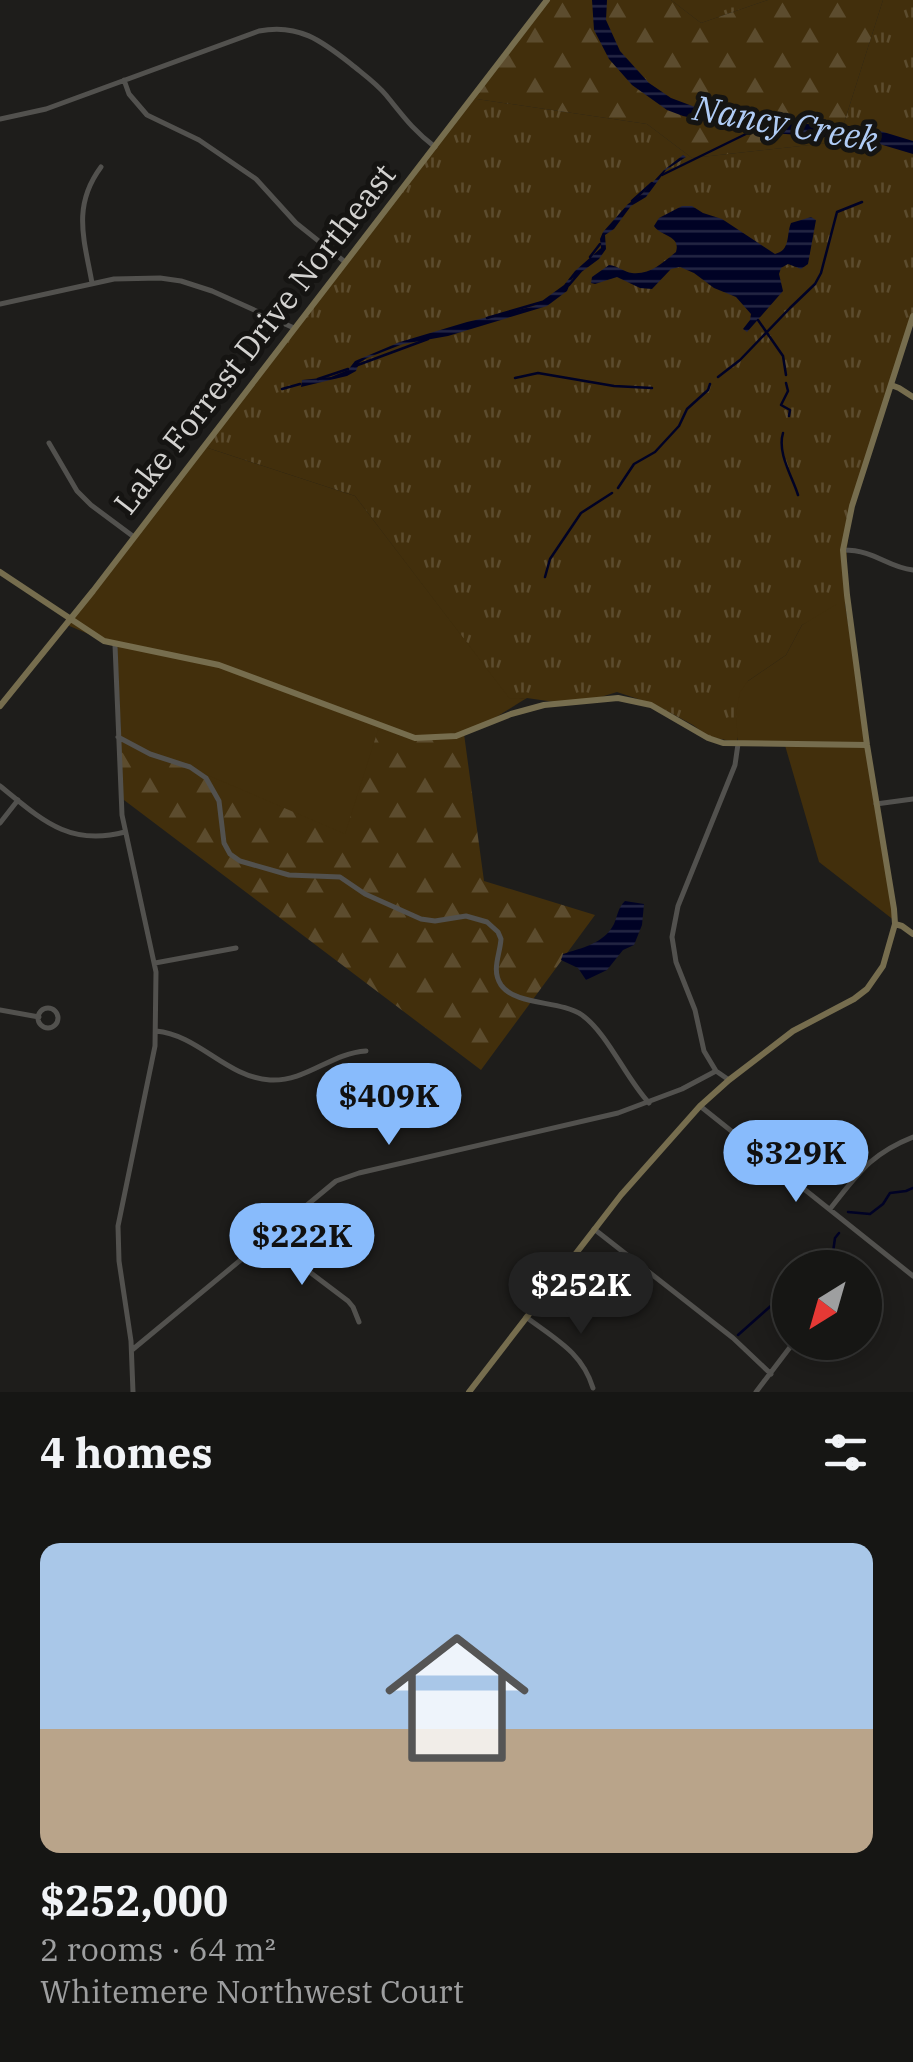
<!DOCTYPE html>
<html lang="en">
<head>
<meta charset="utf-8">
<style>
  body { margin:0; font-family:"IBM Plex Serif",serif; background:#1f1f1d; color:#f1f3f6; height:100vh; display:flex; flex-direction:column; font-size:38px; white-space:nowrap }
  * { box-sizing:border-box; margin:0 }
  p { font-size:32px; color:#9e9fa0 }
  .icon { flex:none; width:55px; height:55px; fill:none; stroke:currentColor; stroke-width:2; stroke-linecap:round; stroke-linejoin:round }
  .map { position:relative; height:1392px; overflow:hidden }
  .drawer { display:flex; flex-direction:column; background:#161614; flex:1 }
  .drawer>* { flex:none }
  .needle { width:65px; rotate:217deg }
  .buttons { position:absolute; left:772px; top:1250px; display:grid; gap:20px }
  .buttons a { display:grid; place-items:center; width:110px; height:110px; border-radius:50%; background:#161614; box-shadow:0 5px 25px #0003,0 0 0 2px #353534; font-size:50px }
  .price { position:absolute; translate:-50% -85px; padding:0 22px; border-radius:35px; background:#88bbfc; color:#111; font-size:32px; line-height:65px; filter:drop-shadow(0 2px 5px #0008) }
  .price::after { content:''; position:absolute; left:50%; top:60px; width:30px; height:22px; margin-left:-15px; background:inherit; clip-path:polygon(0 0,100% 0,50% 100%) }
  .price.on { background:#222; color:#fff }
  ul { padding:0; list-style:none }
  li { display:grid; align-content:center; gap:20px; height:530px; padding:0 40px }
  li span { display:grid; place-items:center; height:310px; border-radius:20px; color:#555 }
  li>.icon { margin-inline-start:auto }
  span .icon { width:180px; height:180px; fill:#fffc; stroke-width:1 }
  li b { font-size:42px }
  h2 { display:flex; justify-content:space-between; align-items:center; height:120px; padding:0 40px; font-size:42px }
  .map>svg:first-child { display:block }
  .grass { fill:url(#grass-tufts) }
  .forest { fill:url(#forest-firs) }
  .green { fill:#422f0c }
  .water { fill:url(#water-rules) }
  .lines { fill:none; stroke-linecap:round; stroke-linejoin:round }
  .stream { stroke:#000225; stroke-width:2.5 }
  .street { stroke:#52514e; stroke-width:5 }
  .secondary { stroke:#766d4e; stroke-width:6 }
  .labels { text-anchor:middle; stroke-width:10; stroke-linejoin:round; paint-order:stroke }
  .street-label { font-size:32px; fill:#d3d2d0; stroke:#151412 }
  .water-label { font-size:35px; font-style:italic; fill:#b0ccf6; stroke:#151412 }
</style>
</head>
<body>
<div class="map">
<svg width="913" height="1392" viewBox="0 0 913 1392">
  <defs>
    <pattern id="grass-tufts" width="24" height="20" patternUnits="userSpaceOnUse" patternTransform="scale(2.5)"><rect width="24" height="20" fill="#422f0c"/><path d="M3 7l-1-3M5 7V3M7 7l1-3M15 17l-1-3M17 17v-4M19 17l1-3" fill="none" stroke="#5c4c2e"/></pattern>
    <pattern id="forest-firs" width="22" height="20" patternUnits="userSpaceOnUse" patternTransform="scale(2.5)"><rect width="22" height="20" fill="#422f0c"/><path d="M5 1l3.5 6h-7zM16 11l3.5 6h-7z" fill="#5c4c2e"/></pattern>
    <pattern id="water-rules" width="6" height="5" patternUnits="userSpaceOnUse" patternTransform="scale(2.5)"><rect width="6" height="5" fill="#000225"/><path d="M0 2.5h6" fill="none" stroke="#242644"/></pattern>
  </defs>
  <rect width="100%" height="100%" fill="#1e1d1b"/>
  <path class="grass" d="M671 0H768L701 23Z
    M883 0H913V322L851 510 847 548 845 604 802 625 786 655 748 681 737 742 709 737 693 725 656 705 617 692 575 705 527 698 510 700 355 496 205 447 470 98 647 124 692 158 838 142Z"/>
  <path class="forest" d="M546 0H671L701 23 768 0H883L838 142 692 158 647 124 470 98Z
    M378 729 408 738 464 734 484 881 595 915 481 1070 120 797 121 738Z"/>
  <path class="green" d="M205 447 355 496 510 699 527 698C467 735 450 751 378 730L345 834 121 738 117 646 67 625Z
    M837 604H845L895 921 819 862 784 742H738L736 714 740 692 748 681 786 655 802 625Z"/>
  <path class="water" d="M592 0H607L606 20 620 51 649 83 671 98 703 110 771 122 867 127 913 141V154L866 140 759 132 683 116 667 110 632 85 609 59 594 30Z
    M683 155 686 157 666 170 646 197 631 206 614 229 605 235 606 249 599 259 572 279 567 291 547 306 448 336 403 344 367 358 359 363 356 371 347 376 301 387 302 380 331 377 348 370 355 361 400 342 467 322 535 306 564 285 575 271 601 248 600 239 603 232 628 204 642 194 664 170Z
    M682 206H692L703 213 722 219 775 254C791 250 786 235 791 223L811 217 816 220 808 264 801 269 788 264 781 268 779 274 783 291 747 332 743 329 750 320 751 314 736 297 714 288 694 273 680 267 671 269 652 289 640 288 617 277 595 284 591 283 592 277 609 265C618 266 624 272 632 273 651 275 663 262 676 252 681 235 661 237 654 226L659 218Z
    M625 901 644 904 642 925 634 945 623 950 607 970 586 980 578 968 561 960 563 954C581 948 604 944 614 924 618 914 618 908 625 901Z"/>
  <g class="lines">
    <path class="stream" d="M662 175 754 130
      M632 201 652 183
      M590 257 600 244
      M569 285 580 272
      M487 318 542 302
      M758 320 783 356 786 375
      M355 366 428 339
      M718 377 740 360 790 308 815 284 821 273 837 212 862 202
      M515 378 538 373 614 386 652 388
      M318 379 348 369
      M786 383 788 391 781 405 790 410 789 416
      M282 389 300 384
      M783 433C777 453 792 476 798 495
      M618 488 634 464 655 452 679 426 687 409 708 390 710 384
      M545 577 550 559 581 513 612 493
      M848 1212 870 1214 883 1204 890 1193 906 1191 913 1188
      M810 1268 816 1261 833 1252 835 1238 839 1233
      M738 1335 790 1289"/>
    <path class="street" d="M124 80 129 94 147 115 199 140 256 179 296 223 345 262
      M0 119 46 109 259 31C298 23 322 41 351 64 363 74 376 83 386 95 404 117 412 129 435 147
      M92 283C84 239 72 206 101 167
      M0 304 114 279 160 278 181 281 212 291 294 328
      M49 443 77 491 91 505 134 537
      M843 550C876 550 886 567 913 570
      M115 645 122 815 156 972 155 1046 118 1226 119 1261 131 1341 133 1392
      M118 737 150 754 190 767 206 778 219 801 224 843 230 854 240 861 289 875 340 877 365 894 421 919 435 921 466 916 487 922 498 932 501 939C500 955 491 970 501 985 516 1006 560 1000 582 1015 608 1034 625 1077 649 1103
      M0 786C41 819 68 847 125 832
      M876 804 913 799
      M0 823 18 800
      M155 963 236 948
      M38 1018a10 10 0 1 1 20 0a10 10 0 1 1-20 0Z
      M0 1010 39 1017
      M156 1031C199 1035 226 1077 270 1080 306 1082 331 1053 366 1051
      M729 1080 716 1071 704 1051 695 1010 676 962 672 937 678 906 735 765 738 744
      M700 1106 913 1276
      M830 1209C858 1174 870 1154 913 1137
      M594 1229 733 1338 771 1374
      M266 1239 348 1301 353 1307 359 1322
      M526 1317C555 1339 582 1352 593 1388
      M132 1350 336 1181 359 1173 618 1113 682 1089 716 1071
      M756 1392 794 1342"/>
    <path class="secondary" d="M891 385 899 388 913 397
      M0 572 104 641 219 665 415 738 456 736 511 714 544 705 618 698 651 705 708 738 723 743 867 745
      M0 706 93 591 547 0
      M895 924 902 926 913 934
      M469 1392 621 1195 700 1106 729 1080 793 1031 854 999 867 989 883 966 895 924 894 909 867 745 847 595 843 550 852 506 913 316"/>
  </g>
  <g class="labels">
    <g class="street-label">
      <text transform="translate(255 339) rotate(-52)" y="11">Lake Forrest Drive Northeast</text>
    </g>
    <g class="water-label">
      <text transform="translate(786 124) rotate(10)" y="12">Nancy Creek</text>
    </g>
  </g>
</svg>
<div class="buttons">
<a><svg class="needle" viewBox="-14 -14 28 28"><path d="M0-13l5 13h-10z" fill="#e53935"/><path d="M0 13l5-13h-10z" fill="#9e9fa0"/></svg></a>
</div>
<b class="price" style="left:389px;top:1148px">$409K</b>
<b class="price" style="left:796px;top:1205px">$329K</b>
<b class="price" style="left:302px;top:1288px">$222K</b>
<b class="price on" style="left:581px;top:1337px">$252K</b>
</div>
<section class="drawer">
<h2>4 homes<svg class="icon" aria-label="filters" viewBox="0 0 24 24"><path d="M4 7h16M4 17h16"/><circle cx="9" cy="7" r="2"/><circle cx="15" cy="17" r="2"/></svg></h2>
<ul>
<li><span style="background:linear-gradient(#a9c7e8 60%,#b9a48a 0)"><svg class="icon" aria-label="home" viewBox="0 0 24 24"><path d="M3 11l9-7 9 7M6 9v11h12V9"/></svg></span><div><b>$252,000</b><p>2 rooms · 64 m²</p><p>Whitemere Northwest Court</p></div></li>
</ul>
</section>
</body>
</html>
